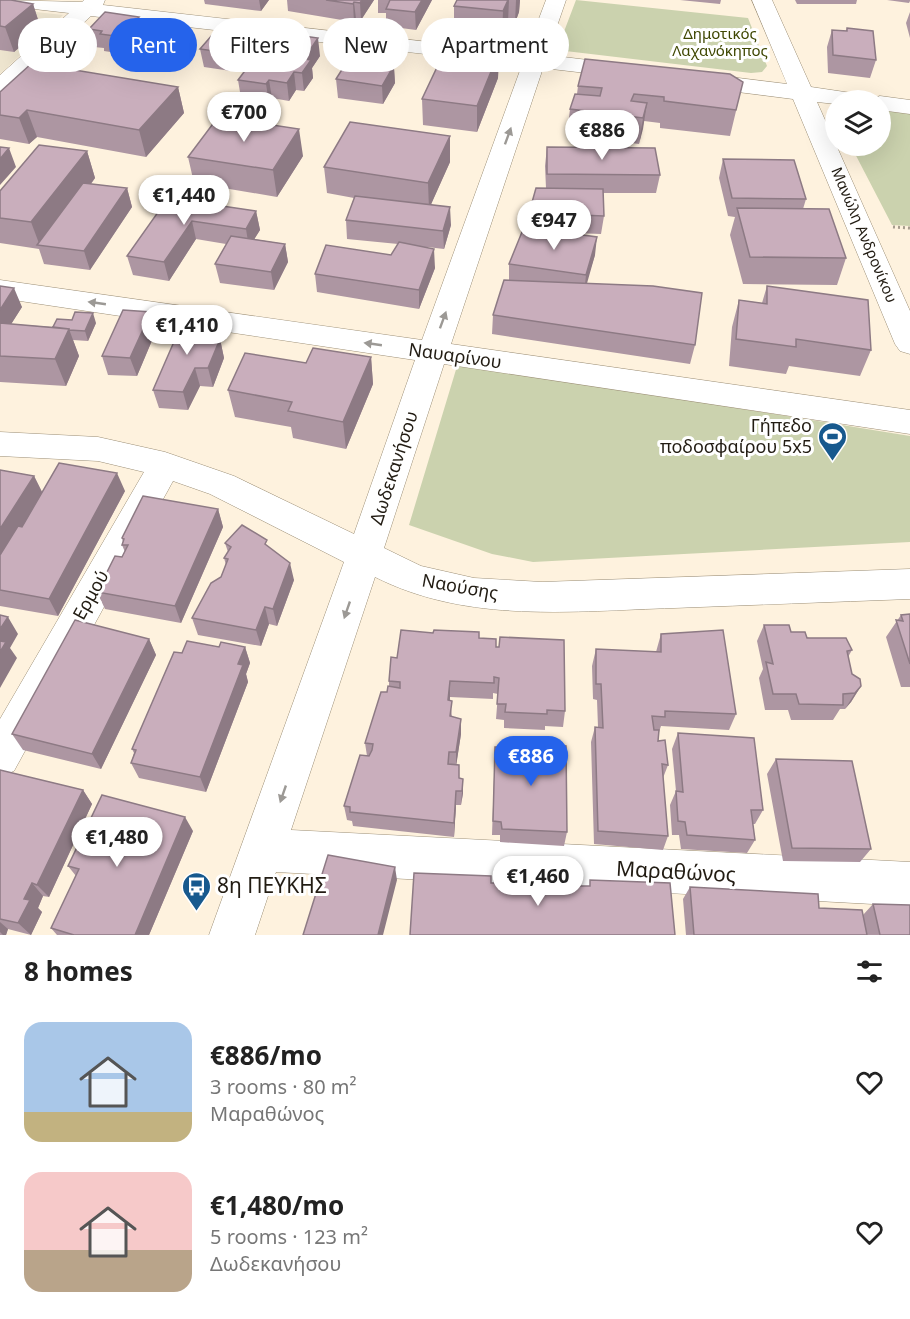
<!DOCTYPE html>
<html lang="en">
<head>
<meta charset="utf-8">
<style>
  body { margin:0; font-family:"Noto Sans",sans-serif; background:#f2f2f2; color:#222; height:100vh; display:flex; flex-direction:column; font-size:22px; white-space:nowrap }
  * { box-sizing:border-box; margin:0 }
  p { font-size:20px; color:#767676 }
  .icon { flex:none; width:33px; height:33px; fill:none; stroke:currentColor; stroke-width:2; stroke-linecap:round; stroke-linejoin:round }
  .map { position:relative; height:935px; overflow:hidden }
  .sheet { display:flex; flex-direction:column; background:#fff; flex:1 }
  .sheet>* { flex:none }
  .hud { position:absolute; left:18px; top:18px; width:600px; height:54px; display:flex; gap:12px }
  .tools { position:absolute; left:825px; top:90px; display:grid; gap:12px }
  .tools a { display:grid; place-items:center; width:66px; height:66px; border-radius:50%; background:#fff; box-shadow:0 6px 24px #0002; font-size:30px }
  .price { position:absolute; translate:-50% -51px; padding:0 14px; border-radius:21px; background:#fff; color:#222; font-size:20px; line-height:39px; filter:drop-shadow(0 2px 3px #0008) }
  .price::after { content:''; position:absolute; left:50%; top:36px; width:18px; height:14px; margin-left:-9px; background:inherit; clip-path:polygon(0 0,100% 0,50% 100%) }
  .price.selected { background:#2563eb; color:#fff }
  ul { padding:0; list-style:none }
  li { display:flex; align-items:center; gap:18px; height:150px; padding:0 24px }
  li span { display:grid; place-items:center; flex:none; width:168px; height:120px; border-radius:18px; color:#555 }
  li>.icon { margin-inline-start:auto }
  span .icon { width:72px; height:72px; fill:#fffc; stroke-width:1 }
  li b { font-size:26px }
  h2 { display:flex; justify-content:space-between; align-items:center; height:72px; padding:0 24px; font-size:26px }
  .tag { padding:0 21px; border-radius:27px; background:#fff; box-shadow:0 6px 24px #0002; font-size:21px; line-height:54px }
  .tag.selected { background:#2563eb; color:#fff }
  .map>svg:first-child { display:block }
  .education { fill:#eee5cf }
  .green { fill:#cbd2ae }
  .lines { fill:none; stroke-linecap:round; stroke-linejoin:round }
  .minor-casing { stroke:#9c8f77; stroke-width:1 }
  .path { stroke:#a69c8d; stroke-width:3; stroke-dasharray:2 3; stroke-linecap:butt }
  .minor { fill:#fff; fill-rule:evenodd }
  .wall { fill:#ad96a2 }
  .shaded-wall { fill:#8d7a84 }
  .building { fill:#c9aebc; stroke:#8d7a84; stroke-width:1.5 }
  .oneway { fill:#9c9995 }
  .labels { text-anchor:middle; stroke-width:6; stroke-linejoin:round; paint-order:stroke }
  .far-park-label { font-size:15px; fill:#3f4702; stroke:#fff }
  .far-street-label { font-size:15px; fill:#221c13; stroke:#fff }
  .street-label { font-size:18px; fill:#221c13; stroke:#fff }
  .poi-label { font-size:18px; fill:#221c13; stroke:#fff; text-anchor:end }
  .near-street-label { font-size:21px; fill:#221c13; stroke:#fff }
  .near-poi-label { font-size:21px; fill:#221c13; stroke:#fff; text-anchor:start }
</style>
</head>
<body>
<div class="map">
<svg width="910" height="935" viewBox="0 0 910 935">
  <rect width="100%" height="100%" fill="#fef2de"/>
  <path class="education" d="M0 8 63 15 0 74Z"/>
  <path class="green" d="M576 0 748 18 767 66 762 72 751 73 557 50Z
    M881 109 910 113V226L892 225 851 146H880Z
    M458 363 910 436V542L533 562 492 554 409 525Z"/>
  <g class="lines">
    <defs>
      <path id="minor" d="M0 0 82 2 84 0H105L103 5 526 53 546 0H566L547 55 637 66 640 71 637 76 629 78 543 68 451 344 910 410V434L444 364 384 548 421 566 474 578 542 582 910 569V599C831 602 752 605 674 608 573 611 468 624 375 577L291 830 910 862V906L276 872 255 935H209L344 562 210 494 173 481 14 771 0 776V719L144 472 98 461 0 456V432L98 437 165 452 234 476 354 534 415 360 0 298V280L422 340 522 65 91 16 8 92 0 94V75L69 13 8 6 1 4Z
        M752 0H772L811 87 865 95 869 100H836V104L817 102 910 311V354L900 351 895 344 793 99 698 87 690 85 687 80 690 75 698 73 787 84Z
        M880 96 910 100V114L880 110V100H870Z"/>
    </defs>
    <use href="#minor" class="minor-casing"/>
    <path class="path" d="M893 227 910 228"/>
    <use href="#minor" class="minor"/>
  </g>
  <path class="wall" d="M0 0 33 4 41 29 14 52 0 50Z
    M204 0H269L261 11 205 4Z
    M287 0H374L361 20 356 19 354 22 288 11Z
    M378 0H432L416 30 386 26V13H378Z
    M457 0H520L519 12 515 23 508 22 502 36 454 31V6Z
    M680 0H721L720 4Z
    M795 0H857L856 4H797Z
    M887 0H910V1L909 3Z
    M910 12V38L906 23Z
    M139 19 157 39 142 57 104 51V48L94 47 89 29Z
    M847 28 876 60 870 78 828 73 827 47 832 30 846 31Z
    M246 31 249 48 231 71 204 67 200 49Z
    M499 52 498 78 477 132 423 125 422 99Z
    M393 53 395 83 383 104 338 98 336 79 346 64 345 57Z
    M320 56 312 68 313 78 304 91 296 90 289 101 272 98 269 103 241 98 238 80 247 69 245 59Z
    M743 82 730 136 660 128V123L644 121 639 144 567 135 570 109 577 94 578 86Z
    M178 87 184 113 146 157 37 137 29 144 0 139V92Z
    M450 136V162L431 204 451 225 444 249 427 247 435 268 419 309 317 292 315 274 391 255 398 244 347 239 346 220 354 198 327 193 324 167Z
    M547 147 660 175 656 193H603L604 216 601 234 573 233 595 255 586 283 695 345 690 364 492 334 493 315 509 281V264L528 228 529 213 546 188 545 166Z
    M87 151 95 178 91 184 127 188 132 207 90 270 44 264 39 249 0 243V191Z
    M303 156 277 197 194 183 188 157Z
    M723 159 806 199 803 209 846 258 837 285 743 284 730 235 735 217 728 216 719 178Z
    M168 198 256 211 260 230 254 239 285 244 288 262 274 290 220 283 215 264 226 244 196 239 169 281 133 275 127 256Z
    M0 286 22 307 11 324 53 327 96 323 88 341 73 340 79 356 66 386 0 382Z
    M767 286 871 350 860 376 789 366 786 374 729 366 732 327 739 300 762 303Z
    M156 331 137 376 108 375 102 356Z
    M216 339H220L224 358 213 387 200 386 188 410 159 408 153 390Z
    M371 357 373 384 346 449 293 438 291 427 235 417 228 390 306 363Z
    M0 470 34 476 42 492 125 491 58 616 0 606Z
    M218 509 223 527 181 623 105 609 97 592 122 557 125 552 122 545 123 542 122 538Z
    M225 543 268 546 294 580 277 626 269 624 261 646 198 635 192 618 221 577 226 565 224 558 228 552Z
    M910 614V687H901L886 637 901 615Z
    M764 625 852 650 848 657 852 674 861 686 851 702 845 709H840L833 720H791L788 710H765L759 678 763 669 757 641Z
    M661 634 736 714 729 730 661 726 659 732 658 741 668 765 663 778 668 836 663 850 594 844 591 742 595 727H598L597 700 593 699 592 666 596 649 656 652Z
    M479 638 496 647 565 711 563 727 545 726V730L504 728V720L496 719 498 694 493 693V699L450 697V700L452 717 461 719V734L456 765 459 778 463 779V793L461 805H456L454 837 353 826 352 821 347 820 344 806 367 756 365 743 389 687V681L397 658Z
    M149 639 156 655 101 769 23 750 12 734Z
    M219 647H245L250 663 246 674 248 682 206 792 139 778 131 763 134 753 132 749 182 653Z
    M678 733 763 810 755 824H753L755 840 747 853 681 849 679 835H672L670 805 676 791 672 749Z
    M495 747 567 832 564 846 500 842V835H492Z
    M776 759 871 849 860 862 783 861 767 774Z
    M0 770 83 790 92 804 49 897 43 896 38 908 42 912 31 935 8 929 6 935H0Z
    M193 831 149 935H57L51 928 76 876 68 866Z
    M690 887 863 915 873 904 910 935H686L683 899Z"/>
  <path class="shaded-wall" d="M259 0H269L261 11Z
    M362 0H374L361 20 360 3Z
    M422 0H432L416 30 415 12Z
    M508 0H509L508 22 502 36 503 11Z
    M516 0H520L519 12 515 23Z
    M354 2 356 19 354 22 353 4Z
    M33 4 41 29 14 52 5 27Z
    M139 17 143 33 153 21 157 39 142 57 137 39V19Z
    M246 31 249 48 231 71 228 53Z
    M318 38 320 56 312 68 313 78 304 91 302 73 304 59Z
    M499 52 498 78 477 132V106Z
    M393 53 395 83 383 104 382 86 387 64Z
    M294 72 296 90 289 101 287 83Z
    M269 80 272 98 269 103 266 84Z
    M178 87 184 113 146 157 139 130Z
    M647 103 643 129 639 144 643 118Z
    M27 110 37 137 29 144 19 118Z
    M299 129 303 156 277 197 273 170Z
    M450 136V162L429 209 428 183Z
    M9 148 16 167 0 185V159Z
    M87 151 95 178 44 246H40L31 222Z
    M127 188 132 207 90 270 84 251Z
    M450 207 451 225 444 249 443 231Z
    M256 211 260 230 249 248 246 229Z
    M192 221 196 239 169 281 164 262Z
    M597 237 595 255 584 294 586 275Z
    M285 244 288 262 274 290 271 272Z
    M434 249 435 268 419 309V290Z
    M14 288 22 307 3 337 0 331V310Z
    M151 312 156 331 137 376 130 358Z
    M93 313 96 323 88 341 85 331Z
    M211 322 216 340 207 339Z
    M69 329 79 356 66 386 55 359Z
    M220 339 224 358 213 387 208 368Z
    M371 357 373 384 346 449 343 422Z
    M195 368 200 386 188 410 183 392Z
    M117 473 125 491 58 616 49 599Z
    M34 476 43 494 0 563V529Z
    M218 509 223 527 181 623 175 606Z
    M290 563 294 580 277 626 273 609Z
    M265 607 269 624 261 646 256 630Z
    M8 617 18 634 10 648 17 658 0 688V629Z
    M149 639 156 655 101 769 92 754Z
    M245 647 250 663 246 674 248 682 206 792 200 777 238 664Z
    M450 681V697L448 716V700Z
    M861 686 851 702 845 709 855 693Z
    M461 719V734L456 767V752Z
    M463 779V793L461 805 462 791Z
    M83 790 92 804 49 897 37 885Z
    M456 791V805L454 837V823Z
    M185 817 193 831 149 935H135Z
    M395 867 397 880 383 935H378Z
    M32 883 43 896 38 908 42 912 31 935 18 923 24 899Z
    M0 922 8 929 6 935H3L0 932Z"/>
  <path class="building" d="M0 0H11L33 4 5 27 0 26Z
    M326 0H362L360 3 354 2 353 4Z
    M390 0H422L415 12 386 9Z
    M457 0H508L503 11 454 6Z
    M105 12 139 17 137 19 153 21 137 39 100 34 102 31 89 29Z
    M219 27 246 31 228 53 200 49Z
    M847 28 873 31 876 60 833 55 832 30 847 31Z
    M275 32 318 38 304 59 311 60 302 73 294 72 287 83 269 80 266 84 238 80 253 60 245 59 253 49 261 50Z
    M352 46 393 53 387 64 394 65 382 86 336 79 350 57H345Z
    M447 46 499 52 477 106 422 99Z
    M585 59 730 74 743 82 736 110 664 101V97L634 94 631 101 647 103 643 118 570 109 575 94 600 96 602 88 578 86Z
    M32 63 178 87 139 130 27 110 19 118 0 115V92Z
    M218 117 299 129 273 170 188 157Z
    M350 122 450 136 428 183 324 167Z
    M39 145 87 151 31 222 0 218V191Z
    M0 147 9 148 0 159Z
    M547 147 655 148 660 175 547 174Z
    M723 159 794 160 806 199 732 198Z
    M83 183 127 188 84 251 37 245Z
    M536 188 603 189 604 216 529 213Z
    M355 196 450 207 443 231 346 220Z
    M168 198 256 211 246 229 192 221 164 262 127 256Z
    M737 208 829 209 846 258 750 257Z
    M524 227 597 237 586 275 509 264Z
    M231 236 285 244 271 272 215 264Z
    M399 242 434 249 419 290 315 274 326 245 391 255Z
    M504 280 653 286 702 293 695 345 493 315Z
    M0 286 14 288 0 310Z
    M767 286 868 300 871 350 796 339V347L736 339 739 300 767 304Z
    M123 310 151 312 130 358 102 356Z
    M75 312 93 313 85 331 69 330V329L53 327 57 319 72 320Z
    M183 321 211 322 207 339H220L208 368H195L183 392 153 390Z
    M0 323 69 329 55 359 0 356Z
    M313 348 371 357 343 422 288 411 292 402 228 390 245 353 306 363Z
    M59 463 117 473 49 599 0 590V555L18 526 22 527Z
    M0 470 34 476 0 529Z
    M143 496 218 509 175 606 97 592 115 556 122 557 128 545H122L124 539 122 538Z
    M242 525 267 540 265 544 290 563 273 609 265 607 256 630 192 618 211 583 221 577 228 559 224 558 231 547 225 543Z
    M910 614V664L896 620 903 621 901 615Z
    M0 615 8 617 0 629Z
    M75 620 149 639 92 754 12 734Z
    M764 625H789L791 632H805L807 638H846L852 650 847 651 852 674 860 679 861 686 855 693 843 694V705L799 704 796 694H773L766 662 773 664Z
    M401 630 433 633 434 630 479 632V638L496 639V647H499L500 637 564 640 565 711 547 710V714L505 712 506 704H497L499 678 494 677V683L450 681 448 700 452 701 450 716 461 719 456 752H449L448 764 459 765V778L463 779 462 791H456L454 823 350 812V807L344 806 360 755 369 756 372 750 373 744 365 743 381 692H387L388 686 400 688V682L389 681 391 657 397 658Z
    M723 630 736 714 665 711V717L652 716 654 730H659L658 741 665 740 668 765 662 764 668 836 598 831 595 727 603 728 601 684H596V649L661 652V634Z
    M0 641 6 642 0 652Z
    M187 641 219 647 221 642 245 647 238 664 243 665 200 777 131 763 136 750 132 749 174 652 182 653Z
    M678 733 754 738 763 810H751L755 840 687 835 685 822 678 821 676 791 683 792Z
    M504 742 566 746 567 832 502 829 501 822 493 821 495 747H503Z
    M776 759 852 761 871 849 792 848Z
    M0 770 83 790 37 885 32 883 24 899 30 900 18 923 0 919Z
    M102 795 185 817 135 935H74L51 928 79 869 68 866Z
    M328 855 395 867 378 935H303Z
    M414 873 491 876V883H504V878L573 881V886H590V880L670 883 675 935H410Z
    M690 887 818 894 819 908 862 910 867 935H694Z
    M873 904 910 905V935H880Z"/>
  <defs><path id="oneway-solid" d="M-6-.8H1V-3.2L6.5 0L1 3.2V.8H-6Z" transform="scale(1.5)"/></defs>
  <g class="oneway">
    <use href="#oneway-solid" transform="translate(508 136) rotate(-70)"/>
    <use href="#oneway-solid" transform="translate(97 303) rotate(-172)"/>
    <use href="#oneway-solid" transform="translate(443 320) rotate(-70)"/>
    <use href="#oneway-solid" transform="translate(373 344) rotate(-172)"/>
    <use href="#oneway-solid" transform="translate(347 610) rotate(109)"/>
    <use href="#oneway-solid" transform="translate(283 794) rotate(109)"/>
  </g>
  <defs>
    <symbol id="stadium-pin" viewBox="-11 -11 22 30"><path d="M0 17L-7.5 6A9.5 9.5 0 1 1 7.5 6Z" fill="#17598e" stroke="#fff"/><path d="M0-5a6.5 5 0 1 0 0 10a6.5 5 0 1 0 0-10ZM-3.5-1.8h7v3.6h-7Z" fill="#fff"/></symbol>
    <symbol id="bus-pin" viewBox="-11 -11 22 30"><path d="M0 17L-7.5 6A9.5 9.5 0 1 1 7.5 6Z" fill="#17598e" stroke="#fff"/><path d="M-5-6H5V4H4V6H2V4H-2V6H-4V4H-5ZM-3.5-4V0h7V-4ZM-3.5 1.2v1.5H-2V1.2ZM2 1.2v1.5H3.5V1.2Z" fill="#fff"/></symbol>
  </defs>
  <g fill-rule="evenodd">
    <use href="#stadium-pin" x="816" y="420" width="33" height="45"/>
    <use href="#bus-pin" x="180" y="870" width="33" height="45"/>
  </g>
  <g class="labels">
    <g class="far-park-label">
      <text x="720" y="39">Δημοτικός<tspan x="720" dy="17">Λαχανόκηπος</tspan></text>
    </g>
    <g class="far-street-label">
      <text transform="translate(864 235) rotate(67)" y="5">Μανώλη Ανδρονίκου</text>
    </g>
    <g class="street-label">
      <text transform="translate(455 356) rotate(8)" y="6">Ναυαρίνου</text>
      <text transform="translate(394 468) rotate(-72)" y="6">Δωδεκανήσου</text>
      <text transform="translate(460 587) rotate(10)" y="6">Ναούσης</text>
      <text transform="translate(91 595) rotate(-61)" y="6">Ερμού</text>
    </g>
    <g class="poi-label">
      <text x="812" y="432">Γήπεδο<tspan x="812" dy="21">ποδοσφαίρου 5x5</tspan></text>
    </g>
    <g class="near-street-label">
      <text transform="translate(676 872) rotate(3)" y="7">Μαραθώνος</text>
    </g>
    <g class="near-poi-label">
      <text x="217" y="893">8η ΠΕΥΚΗΣ</text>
    </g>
  </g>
</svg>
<div class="tools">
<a><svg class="icon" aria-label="layers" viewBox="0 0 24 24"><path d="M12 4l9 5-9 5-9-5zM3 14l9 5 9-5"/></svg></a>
</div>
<b class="price" style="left:244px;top:143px">€700</b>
<b class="price" style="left:602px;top:161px">€886</b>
<b class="price" style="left:184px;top:226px">€1,440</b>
<b class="price" style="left:554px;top:251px">€947</b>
<b class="price" style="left:187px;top:356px">€1,410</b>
<b class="price selected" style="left:531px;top:787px">€886</b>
<b class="price" style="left:117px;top:868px">€1,480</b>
<b class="price" style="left:538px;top:907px">€1,460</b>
<div class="hud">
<a class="tag">Buy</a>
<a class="tag selected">Rent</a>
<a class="tag">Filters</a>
<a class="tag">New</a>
<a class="tag">Apartment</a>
</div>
</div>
<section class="sheet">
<h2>8 homes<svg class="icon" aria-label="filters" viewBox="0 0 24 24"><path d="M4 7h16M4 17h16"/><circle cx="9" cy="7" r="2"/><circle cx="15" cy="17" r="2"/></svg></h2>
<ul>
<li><span style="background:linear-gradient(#a9c7e8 75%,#c2b280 0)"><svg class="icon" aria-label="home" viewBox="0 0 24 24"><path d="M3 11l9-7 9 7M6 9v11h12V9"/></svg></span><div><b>€886/mo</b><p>3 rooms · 80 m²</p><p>Μαραθώνος</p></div><svg class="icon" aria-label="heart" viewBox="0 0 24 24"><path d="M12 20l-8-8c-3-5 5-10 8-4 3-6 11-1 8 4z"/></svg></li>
<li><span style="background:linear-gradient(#f6c9c9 65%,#b9a48a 0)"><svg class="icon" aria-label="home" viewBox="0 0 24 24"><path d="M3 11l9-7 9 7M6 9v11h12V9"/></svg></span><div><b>€1,480/mo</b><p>5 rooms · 123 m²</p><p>Δωδεκανήσου</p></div><svg class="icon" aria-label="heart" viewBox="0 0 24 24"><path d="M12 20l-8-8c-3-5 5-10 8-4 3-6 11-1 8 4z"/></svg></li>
</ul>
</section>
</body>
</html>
